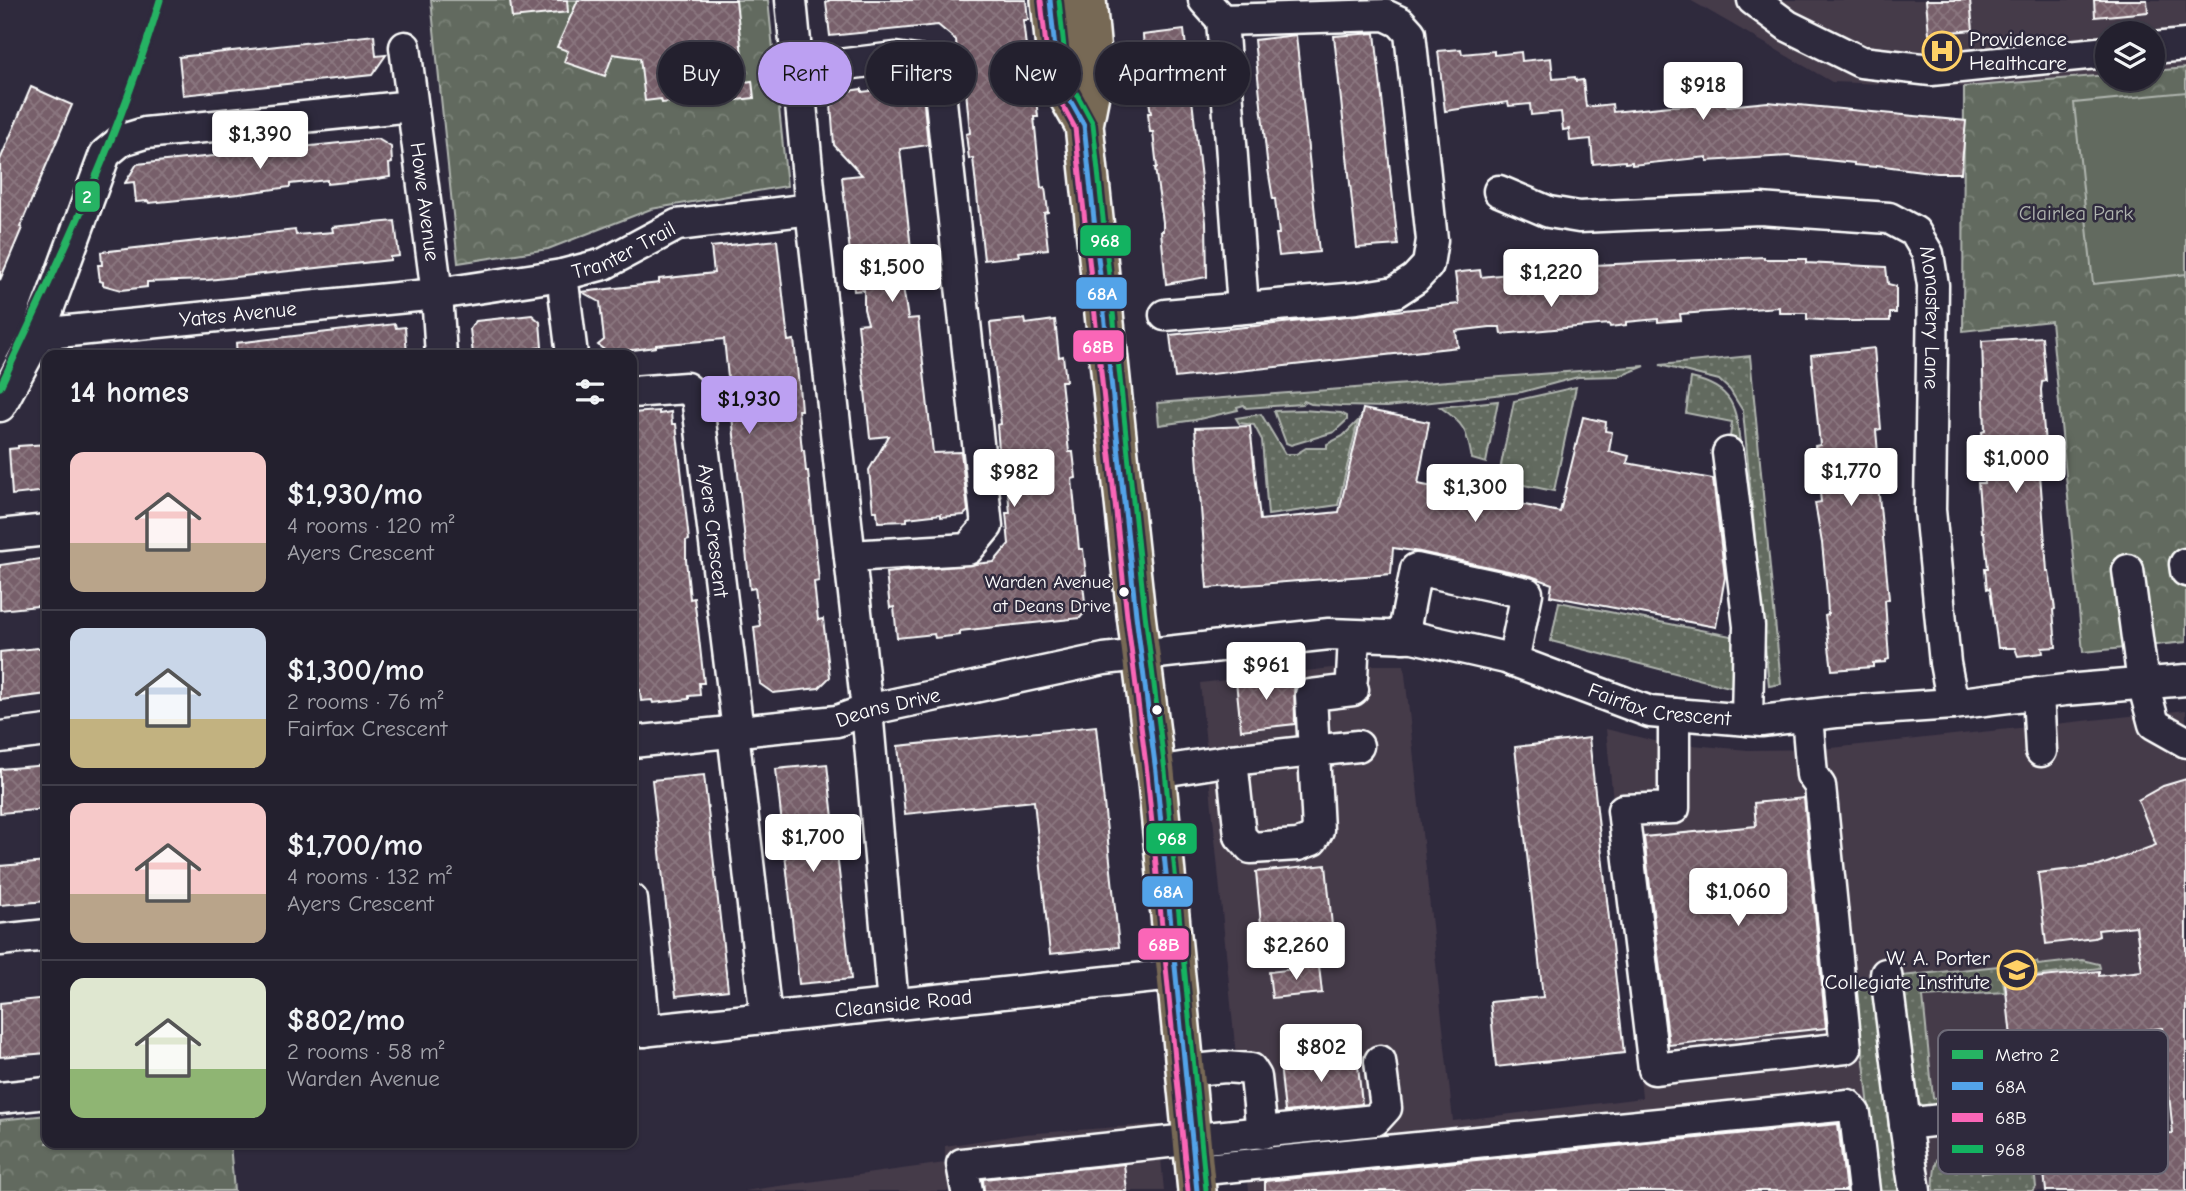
<!DOCTYPE html>
<html lang="en">
<head>
<meta charset="utf-8">
<style>
  body { margin:0; font-family:"Comic Neue",sans-serif; background:#2b2836; color:#f1f3f6; height:100vh; display:flex; flex-direction:column; font-size:26px; white-space:nowrap }
  * { box-sizing:border-box; margin:0 }
  p { font-size:23px; color:#a3a3aa }
  .icon { flex:none; width:38px; height:38px; fill:none; stroke:currentColor; stroke-width:2; stroke-linecap:round; stroke-linejoin:round }
  .map { position:relative; flex:1; overflow:hidden }
  .side { position:absolute; left:42px; top:350px; width:595px; height:798px; display:flex; flex-direction:column; background:#23202e; border-radius:14px; box-shadow:0 2px 5px #0004,0 0 0 2px #403e4a }
  .side>* { flex:none }
  .guide { position:absolute; left:658px; top:42px; width:665px; height:63px; display:flex; gap:14px }
  .fabs { position:absolute; left:2095px; top:21px; display:grid; gap:14px }
  .fabs a { display:grid; place-items:center; width:70px; height:70px; border-radius:50%; background:#23202e; box-shadow:0 2px 5px #0004,0 0 0 2px #403e4a; font-size:35px }
  .price { position:absolute; translate:-50% -60px; padding:0 16px; border-radius:7px; background:#fff; color:#222; font-size:23px; line-height:46px; filter:drop-shadow(0 2px 4px #0008) }
  .price::after { content:''; position:absolute; left:50%; top:42px; width:21px; height:16px; margin-left:-10px; background:inherit; clip-path:polygon(0 0,100% 0,50% 100%) }
  .price.selected { background:#bca0f2; color:#111 }
  ul { padding:0; list-style:none }
  li { display:flex; align-items:center; gap:21px; height:175px; padding:0 28px }
  li+li { border-top:2px solid #403e4a }
  li span { display:grid; place-items:center; flex:none; width:196px; height:140px; border-radius:14px; color:#555 }
  li>.icon { margin-inline-start:auto }
  span .icon { width:84px; height:84px; fill:#fffc; stroke-width:1 }
  li b { font-size:30px }
  h2 { display:flex; justify-content:space-between; align-items:center; height:84px; padding:0 28px; font-size:30px }
  .tag { padding:0 24px; border-radius:32px; background:#23202e; box-shadow:0 2px 5px #0004,0 0 0 2px #403e4a; font-size:24px; line-height:63px }
  .tag.selected { background:#bca0f2; color:#111 }
  .map>svg:first-child { display:block }
  .built { fill:#453a4a }
  .grass { fill:url(#grass-dots); stroke:#b0b5af; stroke-width:2 }
  .forest { fill:url(#forest-crowns); stroke:#b0b5af; stroke-width:2 }
  .pitch { fill:#626b5f; stroke:#b0b5af; stroke-width:2 }
  .building { fill:url(#building-cross-hatch); stroke:#fff; stroke-width:2 }
  .lines { fill:none; stroke-linecap:round; stroke-linejoin:round }
  .minor-casing { stroke:#fff; stroke-width:35 }
  .major-casing { stroke:#fff; stroke-width:42 }
  .minor { stroke:#2f2a3d; stroke-width:30 }
  .major { stroke:#776954; stroke-width:37 }
  .bus-1-casing { stroke:#2f2a3d; stroke-width:10 }
  .bus-2-casing { stroke:#2f2a3d; stroke-width:10 }
  .bus-3-casing { stroke:#2f2a3d; stroke-width:10 }
  .bus-1 { stroke:#53a3e8; stroke-width:5 }
  .bus-2 { stroke:#fa66b7; stroke-width:5 }
  .bus-3 { stroke:#13b361; stroke-width:5 }
  .metro-1-casing { stroke:#2f2a3d; stroke-width:12 }
  .metro-1 { stroke:#26b363; stroke-width:7 }
  .bus-dot { fill:#fff; stroke:#2f2a3d; stroke-width:2.5 }
  .labels { text-anchor:middle; stroke-width:5; stroke-linejoin:round; paint-order:stroke }
  .bus-label { font-size:19px; fill:#fff; stroke:#2f2a3d; text-anchor:end }
  .poi-label { font-size:21px; fill:#fff; stroke:#2f2a3d; text-anchor:start }
  .street-label { font-size:21px; fill:#fff; stroke:#2f2a3d }
  .park-label { font-size:21px; fill:#b0b5af; stroke:#2f2a3d }
  .key { fill:#2f2a3d; stroke:#6d6a77; stroke-width:2 }
  .key-label { font-size:19px; fill:#fff }
  .line-badge { stroke:#2f2a3d; stroke-width:2.5 }
  .badge-label { font-size:19px; text-anchor:middle; font-weight:bold; fill:#fff }
</style>
</head>
<body>
<div class="map">
<svg width="2186" height="1191" viewBox="0 0 2186 1191">
  <defs>
    <pattern id="grass-dots" width="8" height="8" patternUnits="userSpaceOnUse" patternTransform="scale(1.75)"><rect width="8" height="8" fill="#626b5f"/><path d="M2 2h.1M6 6h.1" fill="none" stroke="#7a8177" stroke-width="1.8" stroke-linecap="round"/></pattern>
    <pattern id="forest-crowns" width="20" height="18" patternUnits="userSpaceOnUse" patternTransform="scale(1.75)"><rect width="20" height="18" fill="#626b5f"/><path d="M2 6a3 3 0 1 1 6 0M12 15a3 3 0 1 1 6 0" fill="none" stroke="#7a8177"/></pattern>
    <pattern id="building-cross-hatch" width="8" height="8" patternUnits="userSpaceOnUse" patternTransform="scale(1.75)"><rect width="8" height="8" fill="#775f6a"/><path d="M0 0l8 8M0 8l8-8" fill="none" stroke="#8b7780"/></pattern>
  </defs>
  <rect width="100%" height="100%" fill="#2f2a3d"/>
  <filter id="ink" filterUnits="userSpaceOnUse"><feTurbulence type="fractalNoise" baseFrequency=".0143" numOctaves="2"/><feDisplacementMap in="SourceGraphic" scale="14" xChannelSelector="R" yChannelSelector="G"/><feConvolveMatrix kernelMatrix="1 2 1 2 8 2 1 2 1" color-interpolation-filters="sRGB"/></filter>
  <g filter="url(#ink)">
    <path class="built" d="M1690 0H2186V68L2153 71 2152 33H2107V75L1964 87 1832 82Z
      M1358 665H1404L1453 1121 1642 1098 1606 729 1659 742 1748 750 1822 749 2186 710V1191H1249L1200 683Z
      M1158 1124 1164 1191H744L945 1163V1146L1024 1134Z"/>
    <path class="grass" d="M1750 356 1781 684 1769 686 1743 411 1730 390 1719 380 1660 365Z
      M1645 366 1620 376 1578 377 1522 392 1386 407 1342 406 1311 404 1304 401 1302 404 1246 408 1244 405 1237 407 1238 410 1195 420 1159 425 1157 403Z
      M1691 378C1737 388 1736 411 1741 452L1737 443 1730 437 1732 422 1686 413Z
      M1576 387 1554 491 1498 480 1514 401Z
      M1498 401 1486 463 1472 459C1467 431 1465 424 1440 407Z
      M1303 410 1341 413 1347 416V420L1334 432 1291 445 1286 443 1274 411Z
      M1261 414 1285 454H1296L1306 448H1327V444L1343 436 1358 421 1338 505 1268 515 1262 440 1254 425 1239 423 1236 418Z
      M1559 602 1736 637 1733 688 1551 641Z
      M2082 960 2099 964 2100 968 2003 980 2005 992 1923 997 1933 1098 2015 1091 2013 1062 2108 1053V1040L2137 1038C2137 1059 2137 1073 2119 1087L1927 1109 1917 1102 1897 984 1902 976 2037 962 2038 965Z
      M1855 979H1869L1876 983 1907 1191H1878Z
      M2037 1119 2042 1160 2006 1165 2003 1140 1979 1142 1976 1145V1151H1979L1982 1173 2034 1169 2036 1187 2033 1191H1934C1932 1163 1940 1146 1959 1126Z"/>
    <path class="forest" d="M431 0H768L787 186 651 209 548 249 458 263Z
      M2186 68V642L2083 652 2051 321 1963 331 1964 87 2107 75V79H2152L2153 71Z
      M47 1115V1143H230L234 1191H0V1120Z"/>
    <path class="pitch" d="M2186 92V274L2093 284 2074 103Z"/>
    <path class="building" d="M510 0H567L568 12 512 18Z
      M578 0H736L745 82 752 81 754 98 710 103 709 98 662 103 661 99 645 101 640 58 613 54 605 76 564 62 568 51 557 47Z
      M830 0H1026L1028 20H1023L1031 91 1035 90 1038 117H1034L1041 188 1045 187 1048 212 1044 213 1048 249 1018 252 1019 256 984 260 973 158 969 159 966 134 970 133 964 70 959 71 956 40 938 25 830 36 826 2Z
      M1926 0H1970L1973 30 1929 34Z
      M2094 0H2147L2148 12 2095 17Z
      M1184 30 1206 222 1207 277 1166 284 1161 231H1163V222L1155 168H1157L1153 132H1150L1148 113H1151L1141 51 1144 50 1143 35Z
      M1375 33 1398 245 1357 248 1334 36Z
      M374 35 376 56 386 55 372 75 183 95 179 57Z
      M1296 35 1319 252 1279 256 1276 234H1279L1275 199H1273L1268 169 1254 40Z
      M1461 49 1462 54 1494 51V55L1521 52 1522 61 1551 58 1553 79 1575 77 1576 81 1583 80 1586 107 1612 104 1613 112 1670 106 1696 105V107L1726 103 1727 106 1768 102 1966 121 1961 173H1937L1876 165V167L1854 165V163L1789 156 1707 161V157L1632 165V162L1625 163V161L1593 164 1591 139 1570 141 1569 129 1563 130 1561 112 1531 115 1530 104 1509 106 1508 102 1445 111 1438 51Z
      M919 83 922 84 928 145 900 149 915 285 903 287 908 319 918 318 933 453 961 452 968 511 964 515 941 517V514L907 518V521L878 522 877 511H873L869 470 889 436 870 438 858 324 868 323 864 309V290L854 291 842 177 862 175 834 145 831 105 834 104 833 93 862 89V92L896 88V85Z
      M31 87 72 105 20 227 22 228 0 280V160Z
      M378 139 391 147 392 163 389 164 390 177 377 179 327 184V180L290 184V187L239 194 149 203 148 201 136 202 134 182 125 183 137 164Z
      M395 221 399 256 390 257V260L208 280 147 282V287L121 290 103 285V282L100 281 98 265H102L101 252 295 230 296 235 333 232 332 227Z
      M777 240 788 341 794 340 799 386 801 410H798L802 450H804L806 471H808L819 581 814 582 818 620 823 619 830 677 819 688 773 693 760 684 754 627 760 626 755 588 750 589 724 339 656 345V347L608 353 598 345 604 340 600 302 582 292 659 283V279L714 273 711 247Z
      M1764 257V259H1806V263L1886 267 1888 284 1896 286V313H1890V321H1836L1807 319V313H1779V307L1680 314 1681 320 1658 322V319L1626 322V325L1610 327 1609 324 1501 334 1500 327H1490L1456 331 1458 347 1175 378 1170 335 1459 304 1455 273 1461 272 1480 270 1481 277 1594 265Z
      M532 315 540 322 542 347 536 348 537 355 473 354 470 329 476 321Z
      M1025 319 1026 324 1055 320 1059 357 1063 356 1066 381H1061L1069 452H1073L1076 478 1072 479 1079 549H1083L1086 575H1082L1086 611 1080 618 960 631V635L935 638 934 634 897 638 894 607 890 608 886 573 994 562 1009 544 1006 513H1010L1004 450H999L997 425 1001 424 990 323Z
      M395 324 396 328 405 327 407 355H237L236 343Z
      M2042 337 2046 381 2042 382 2041 390 2047 473 2040 474 2047 571H2049L2055 609 2053 610 2056 647 2042 648 2043 653 2018 656 2015 648H1998L1990 588 1987 589 1985 568H1988L1984 532H1982L1978 483H1984L1981 454H1984L1982 432 1985 431 1982 341Z
      M1874 348 1881 429 1876 430 1879 465H1876L1889 599 1885 600 1889 659 1886 660V662L1873 663V667L1832 670 1825 616 1828 615 1827 594 1822 543 1815 503 1821 502 1815 446 1820 445 1811 355Z
      M1363 409 1429 422 1418 484 1560 512 1583 417 1606 422 1605 431 1612 432 1609 451 1629 456 1627 463 1713 479 1725 577 1716 627 1550 596 1552 584 1531 576 1420 552 1393 548 1391 574 1207 588 1195 428 1250 426 1260 520 1339 512Z
      M659 411V414L671 412 672 424H676L689 540 686 541V560L690 599 694 598 698 629 704 683H699L700 695 689 696V699L653 703 652 700 641 701 640 690H635L632 659V413Z
      M47 444V491L12 495 9 449 18 448V446Z
      M47 558V605L0 610V565Z
      M47 647V694L0 700V652Z
      M1294 676 1295 724 1241 730 1236 681Z
      M1096 726 1119 947 1050 954 1034 801 905 814 898 746Z
      M1589 738 1624 1053 1496 1067 1490 1002 1543 997 1515 747Z
      M827 764 851 979 799 984 776 769Z
      M47 765V809L0 813V769Z
      M704 775 728 990 676 996 652 780Z
      M2186 779V1191H2046L2039 1127 2117 1118 2119 1138 2173 1133 2162 1028 2105 1034 2106 1046 2013 1056 2005 981 2099 971V976L2142 971 2136 926 2098 930 2099 936 2094 938 2046 944 2038 873 2099 866 2156 845 2138 800 2163 786Z
      M1804 798 1826 1028 1669 1045 1644 837 1756 826 1754 803Z
      M47 862V901L0 905V866Z
      M1326 865 1332 926 1262 934 1256 872Z
      M1319 966 1322 993 1272 998 1269 972Z
      M47 998V1053L0 1057V1003Z
      M1357 1056 1362 1104 1285 1112 1280 1064Z
      M1838 1124 1846 1191H1265V1181Z
      M1124 1164 1127 1191H984L983 1179Z"/>
    <g class="lines">
      <defs>
        <g id="minor">
          <path d="M791 0 811 209 867 710 893 1005"/>
          <path d="M1204 0 1222 20 1243 307"/>
          <path d="M1753 0 1788 26 1861 62 1931 70 2107 52"/>
          <path id="s1" d="M405 47 437 294 441 355"/>
          <path d="M2152 48 2186 45"/>
          <path d="M797 70 895 58 937 64 987 526 968 549 850 556"/>
          <path id="s2" d="M1499 191 1549 212 1579 217 1760 209 1889 218 1915 232 1928 254 1933 285 1930 510 1945 663 1953 704"/>
          <path d="M562 275 572 355"/>
          <path d="M1165 315 1357 298 1395 292 1415 279 1428 265 1432 240 1410 33 1400 22 1385 15 1222 20"/>
          <path id="s3" d="M39 334 437 294 562 275 604 264 677 225 811 209"/>
          <path id="s4" d="M632 392 686 388 697 397 738 731"/>
          <path d="M0 406 39 334 105 154 122 140 145 133 412 106"/>
          <path d="M1728 453 1749 626 1747 720"/>
          <path d="M0 535 47 530"/>
          <path d="M2185 564 2186 571"/>
          <path d="M2128 570 2143 683 2154 724 2186 742"/>
          <path d="M1403 637 1416 569 1527 593 1513 661"/>
          <path d="M1352 678 1354 636"/>
          <path d="M2038 693 2041 751"/>
          <path d="M1674 714V808L1623 810 1654 1069 1846 1048 1820 786 1812 775 1807 716"/>
          <path d="M733 732 766 1018"/>
          <path d="M0 737 47 731"/>
          <path id="s5" d="M632 742 837 721 867 710 1104 659 1329 634 1413 637 1506 658 1650 712 1761 721 1836 712 1953 704 2065 690 2186 680"/>
          <path d="M1232 760 1240 836 1251 848 1298 845 1312 840 1318 830 1311 695 1353 690"/>
          <path d="M1156 772 1232 760 1358 746"/>
          <path d="M632 900 645 1031"/>
          <path d="M0 940 47 935"/>
          <path d="M1886 974 1905 1124 2136 1098"/>
          <path id="s6" d="M632 1032 1174 975"/>
          <path d="M1184 1071 1225 1067 1251 1069 1256 1077 1262 1133"/>
          <path d="M0 1098 47 1093"/>
          <path d="M1905 1124 1915 1191"/>
          <path d="M1195 1170 1848 1105 1855 1114 1864 1191"/>
          <path d="M967 1191 962 1164 1375 1120 1386 1108 1380 1061"/>
        </g>
        <path id="major" d="M1050 0 1058 79 1084 125
          M1087 0 1094 74 1084 125 1136 615 1156 772 1197 1191"/>
      </defs>
      <use href="#minor" class="minor-casing"/>
      <use href="#major" class="major-casing"/>
      <use href="#minor" class="minor"/>
      <use href="#major" class="major"/>
      <defs>
        <path id="bus-1" d="M1050 0 1058 79 1084 125 1136 615 1156 772 1197 1191"/>
        <path id="bus-2" d="M1041 1 1050 82 1075 128 1127 616 1147 773 1188 1191"/>
        <path id="bus-3" d="M1059 0 1067 76 1093 124 1145 614 1165 771 1206 1190"/>
      </defs>
      <use href="#bus-1" class="bus-1-casing"/>
      <use href="#bus-2" class="bus-2-casing"/>
      <use href="#bus-3" class="bus-3-casing"/>
      <use href="#bus-1" class="bus-1"/>
      <use href="#bus-2" class="bus-2"/>
      <use href="#bus-3" class="bus-3"/>
      <defs>
        <path id="metro-1" d="M0 387C60 260 120 135 160 0"/>
      </defs>
      <use href="#metro-1" class="metro-1-casing"/>
      <use href="#metro-1" class="metro-1"/>
    </g>
  </g>
  <defs>
    <symbol id="hospital-ring" viewBox="-11 -11 22 22"><circle r="9.5" fill="#2f2a3d" stroke="#ffd166" stroke-width="1.5"/><path d="M-5-5h3v3.5h4V-5h3V5h-3V1.5h-4V5h-3Z" fill="#ffd166"/></symbol>
    <symbol id="school-ring" viewBox="-11 -11 22 22"><circle r="9.5" fill="#2f2a3d" stroke="#ffd166" stroke-width="1.5"/><path d="M0-5L7-2L0 1L-7-2ZM-4 1L0 2.5L4 1V4Q0 6-4 4Z" fill="#ffd166"/></symbol>
  </defs>
  <g fill-rule="evenodd">
    <use href="#hospital-ring" x="1920" y="29" width="44" height="44"/>
    <use href="#school-ring" x="1995" y="948" width="44" height="44"/>
  </g>
  <g class="bus-dot">
    <circle cx="1124" cy="592" r="6"/>
    <circle cx="1157" cy="710" r="6"/>
  </g>
  <g class="labels">
    <g class="bus-label">
      <text x="1111" y="588">Warden Avenue<tspan x="1111" dy="24">at Deans Drive</tspan></text>
    </g>
    <g class="poi-label">
      <text x="1969" y="46">Providence<tspan x="1969" dy="24">Healthcare</tspan></text>
      <text x="1990" y="965" text-anchor="end">W. A. Porter<tspan x="1990" dy="24">Collegiate Institute</tspan></text>
    </g>
    <g class="street-label">
      <text dy="7" stroke="none"><textPath href="#s1" startOffset="156">Howe Avenue</textPath></text>
      <text dy="7" stroke="none"><textPath href="#s3" startOffset="593">Tranter Trail</textPath></text>
      <text dy="7" stroke="none"><textPath href="#s3" startOffset="200">Yates Avenue</textPath></text>
      <text dy="7" stroke="none"><textPath href="#s2" startOffset="514">Monastery Lane</textPath></text>
      <text dy="7" stroke="none"><textPath href="#s4" startOffset="203">Ayers Crescent</textPath></text>
      <text dy="7" stroke="none"><textPath href="#s5" startOffset="1048">Fairfax Crescent</textPath></text>
      <text dy="7" stroke="none"><textPath href="#s5" startOffset="259">Deans Drive</textPath></text>
      <text dy="7" stroke="none"><textPath href="#s6" startOffset="273">Cleanside Road</textPath></text>
    </g>
    <g class="park-label">
      <text x="2076" y="220">Clairlea Park</text>
    </g>
  </g>
  <rect x="1938" y="1030" width="230" height="144" rx="10" class="key"/>
  <rect x="1952" y="1050" width="31" height="9" fill="#26b363"/>
  <rect x="1952" y="1082" width="31" height="8" fill="#53a3e8"/>
  <rect x="1952" y="1113" width="31" height="9" fill="#fa66b7"/>
  <rect x="1952" y="1145" width="31" height="8" fill="#13b361"/>
  <g class="key-label">
    <text x="1995" y="1061">Metro 2</text>
    <text x="1995" y="1093">68A</text>
    <text x="1995" y="1124">68B</text>
    <text x="1995" y="1156">968</text>
  </g>
  <g class="line-badge">
    <rect x="74" y="180" width="27" height="33" rx="7" fill="#26b363"/>
    <rect x="1079" y="224" width="53" height="33" rx="7" fill="#13b361"/>
    <rect x="1075" y="276" width="53" height="34" rx="7" fill="#53a3e8"/>
    <rect x="1072" y="329" width="53" height="34" rx="7" fill="#fa66b7"/>
    <rect x="1145" y="822" width="53" height="33" rx="7" fill="#13b361"/>
    <rect x="1141" y="875" width="53" height="33" rx="7" fill="#53a3e8"/>
    <rect x="1137" y="927" width="53" height="34" rx="7" fill="#fa66b7"/>
  </g>
  <g class="badge-label">
    <text x="87" y="203">2</text>
    <text x="1105" y="247">968</text>
    <text x="1102" y="300">68A</text>
    <text x="1098" y="353">68B</text>
    <text x="1172" y="845">968</text>
    <text x="1168" y="898">68A</text>
    <text x="1164" y="951">68B</text>
  </g>
</svg>
<div class="fabs">
<a><svg class="icon" aria-label="layers" viewBox="0 0 24 24"><path d="M12 4l9 5-9 5-9-5zM3 14l9 5 9-5"/></svg></a>
</div>
<b class="price" style="left:1703px;top:122px">$918</b>
<b class="price" style="left:260px;top:171px">$1,390</b>
<b class="price" style="left:892px;top:304px">$1,500</b>
<b class="price" style="left:1551px;top:309px">$1,220</b>
<b class="price selected" style="left:749px;top:436px">$1,930</b>
<b class="price" style="left:2016px;top:495px">$1,000</b>
<b class="price" style="left:1851px;top:508px">$1,770</b>
<b class="price" style="left:1014px;top:509px">$982</b>
<b class="price" style="left:1475px;top:524px">$1,300</b>
<b class="price" style="left:1266px;top:702px">$961</b>
<b class="price" style="left:813px;top:874px">$1,700</b>
<b class="price" style="left:1738px;top:928px">$1,060</b>
<b class="price" style="left:1296px;top:982px">$2,260</b>
<b class="price" style="left:1321px;top:1084px">$802</b>
<div class="guide">
<a class="tag">Buy</a>
<a class="tag selected">Rent</a>
<a class="tag">Filters</a>
<a class="tag">New</a>
<a class="tag">Apartment</a>
</div>
<section class="side">
<h2>14 homes<svg class="icon" aria-label="filters" viewBox="0 0 24 24"><path d="M4 7h16M4 17h16"/><circle cx="9" cy="7" r="2"/><circle cx="15" cy="17" r="2"/></svg></h2>
<ul>
<li><span style="background:linear-gradient(#f6c9c9 65%,#b9a48a 0)"><svg class="icon" aria-label="home" viewBox="0 0 24 24"><path d="M3 11l9-7 9 7M6 9v11h12V9"/></svg></span><div><b>$1,930/mo</b><p>4 rooms · 120 m²</p><p>Ayers Crescent</p></div></li>
<li><span style="background:linear-gradient(#c9d6e8 65%,#c2b280 0)"><svg class="icon" aria-label="home" viewBox="0 0 24 24"><path d="M3 11l9-7 9 7M6 9v11h12V9"/></svg></span><div><b>$1,300/mo</b><p>2 rooms · 76 m²</p><p>Fairfax Crescent</p></div></li>
<li><span style="background:linear-gradient(#f6c9c9 65%,#b9a48a 0)"><svg class="icon" aria-label="home" viewBox="0 0 24 24"><path d="M3 11l9-7 9 7M6 9v11h12V9"/></svg></span><div><b>$1,700/mo</b><p>4 rooms · 132 m²</p><p>Ayers Crescent</p></div></li>
<li><span style="background:linear-gradient(#dfe7d0 65%,#8fb573 0)"><svg class="icon" aria-label="home" viewBox="0 0 24 24"><path d="M3 11l9-7 9 7M6 9v11h12V9"/></svg></span><div><b>$802/mo</b><p>2 rooms · 58 m²</p><p>Warden Avenue</p></div></li>
</ul>
</section>
</div>
</body>
</html>
